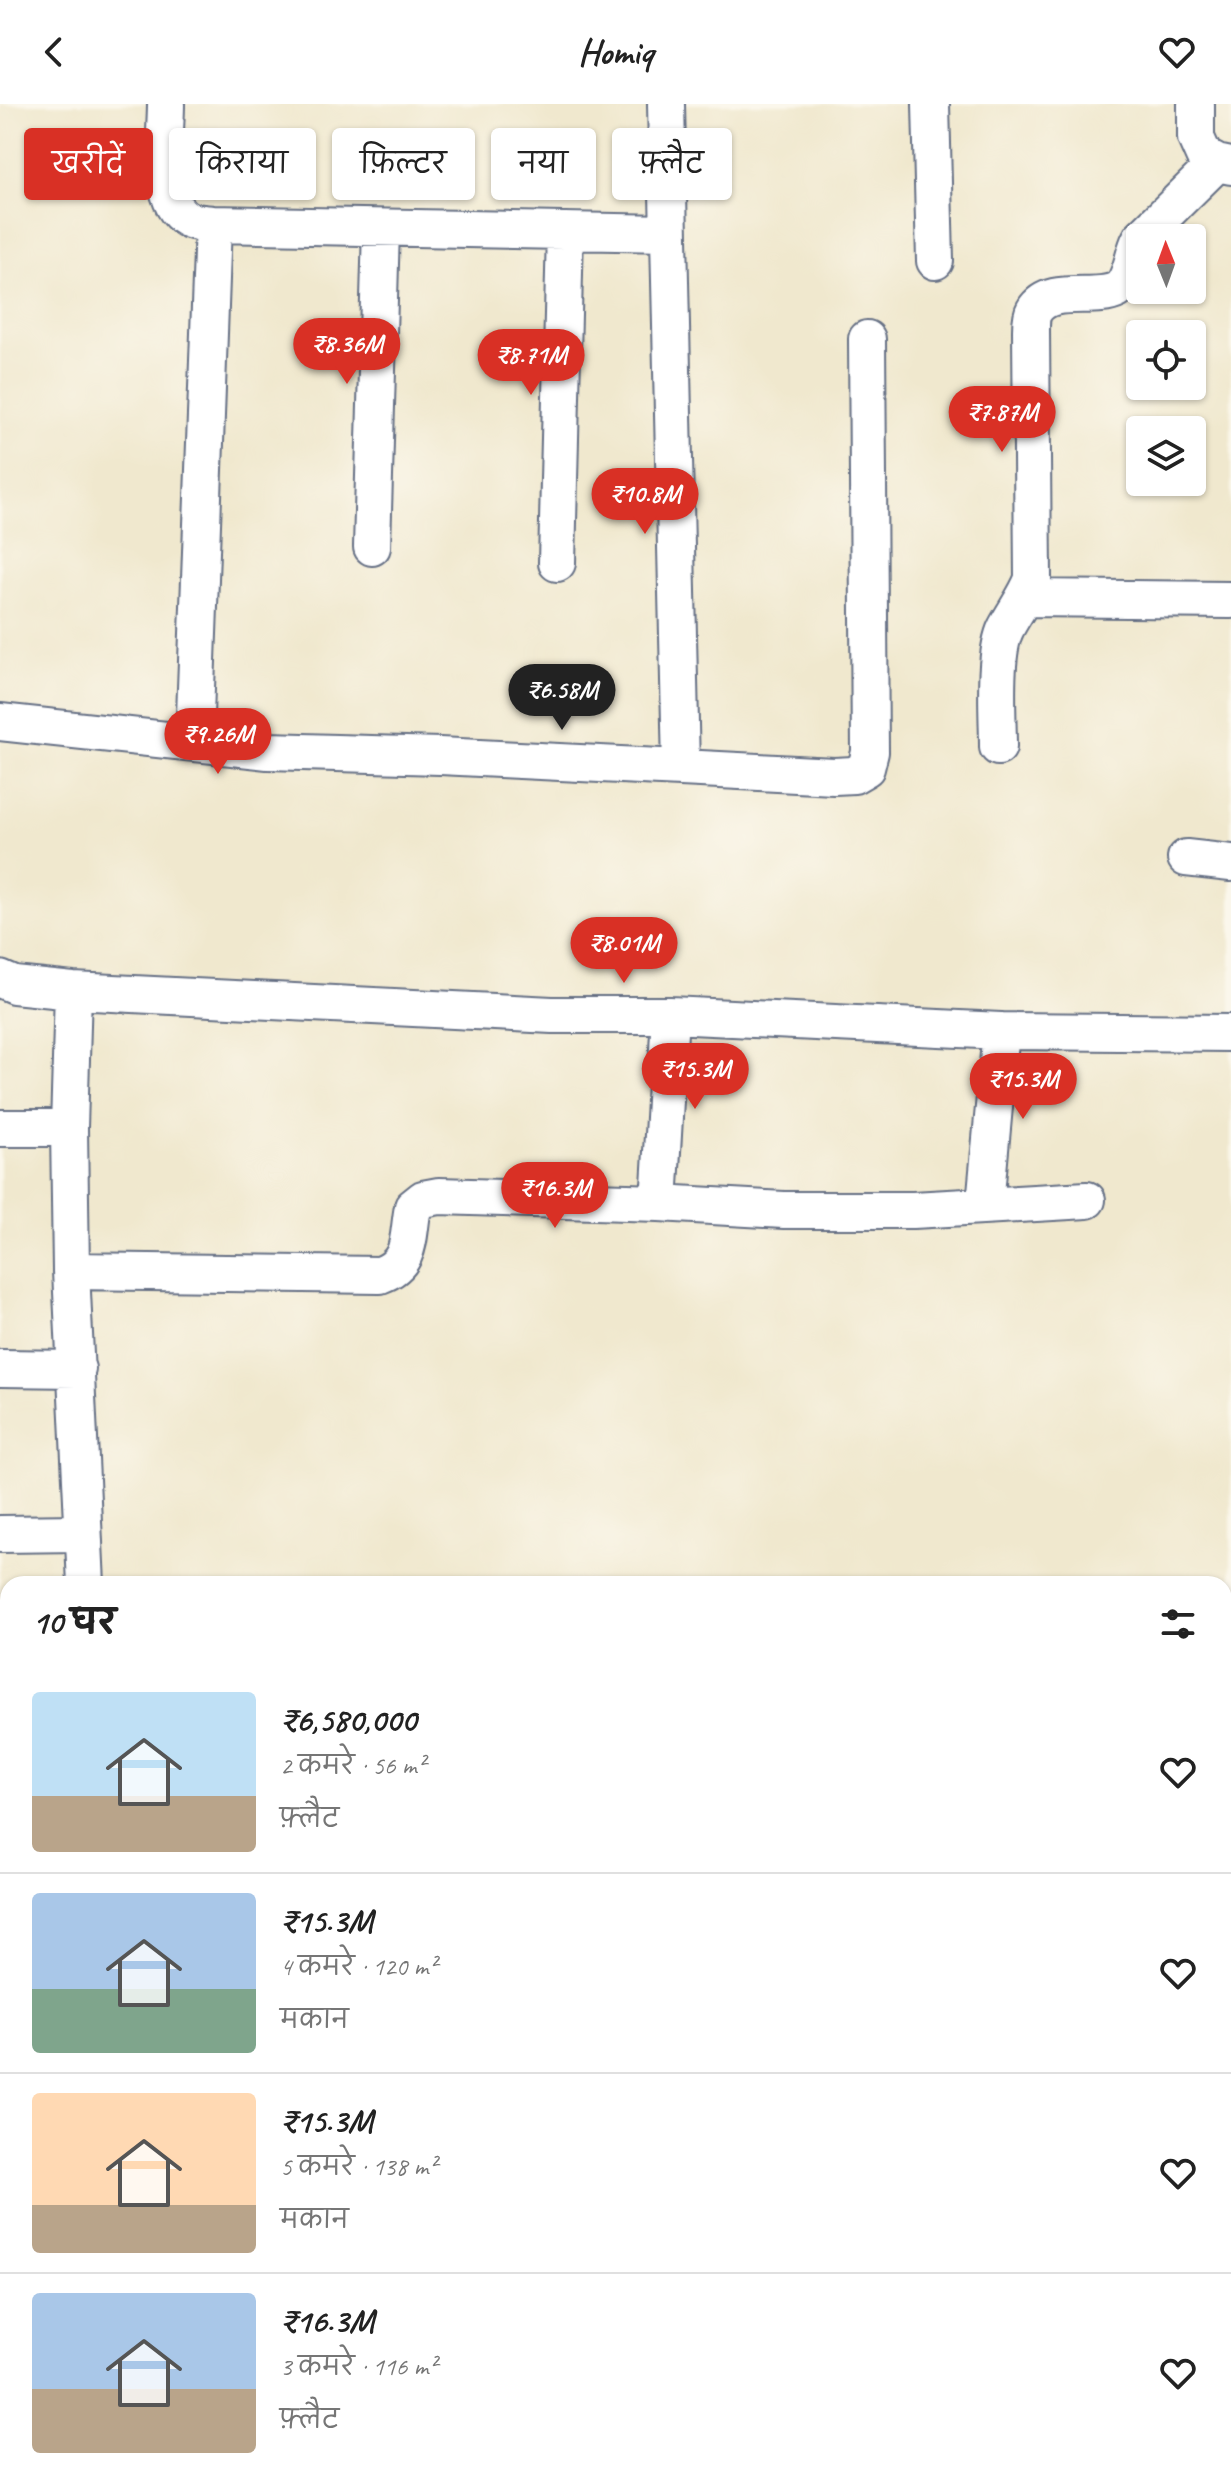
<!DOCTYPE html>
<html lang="hi">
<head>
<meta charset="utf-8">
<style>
  body { margin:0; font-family:Caveat,"Playpen Sans Deva",sans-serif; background:#f6f6f6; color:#222; height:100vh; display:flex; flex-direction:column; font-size:30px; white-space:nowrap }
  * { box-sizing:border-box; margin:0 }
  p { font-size:26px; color:#767676 }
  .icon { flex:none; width:44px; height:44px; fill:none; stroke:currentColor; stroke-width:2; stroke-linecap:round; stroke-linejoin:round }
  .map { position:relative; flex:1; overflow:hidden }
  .sheet { position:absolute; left:0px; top:1472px; width:1232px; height:912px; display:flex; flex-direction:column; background:#fff; border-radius:24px 24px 0 0; box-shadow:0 2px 6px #0004 }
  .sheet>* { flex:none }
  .guide { position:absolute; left:24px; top:24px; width:800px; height:72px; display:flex; gap:16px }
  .needle { width:52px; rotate:359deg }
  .buttons { position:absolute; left:1126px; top:120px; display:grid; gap:16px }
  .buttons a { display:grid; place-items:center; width:80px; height:80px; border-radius:8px; background:#fff; box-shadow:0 2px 6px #0004; font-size:40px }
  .price { position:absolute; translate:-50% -68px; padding:0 18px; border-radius:28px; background:#d93025; color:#fff; font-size:26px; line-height:52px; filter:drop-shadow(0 2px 4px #0008) }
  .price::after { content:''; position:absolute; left:50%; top:48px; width:24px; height:18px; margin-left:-12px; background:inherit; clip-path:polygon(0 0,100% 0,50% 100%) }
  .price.on { background:#222; color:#fff }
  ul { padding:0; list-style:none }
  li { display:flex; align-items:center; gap:24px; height:200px; padding:0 32px }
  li+li { border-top:2px solid #e0e0e0 }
  li span { display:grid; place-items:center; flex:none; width:224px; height:160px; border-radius:8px; color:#555 }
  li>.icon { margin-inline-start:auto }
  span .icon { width:96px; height:96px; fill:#fffc; stroke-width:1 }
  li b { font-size:34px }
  h2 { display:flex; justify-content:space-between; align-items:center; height:96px; padding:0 32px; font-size:34px }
  .chip { padding:0 28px; border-radius:8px; background:#fff; box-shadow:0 2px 6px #0004; font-size:28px; line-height:72px }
  .chip.on { background:#d93025; color:#fff }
  header { display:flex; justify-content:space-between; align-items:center; height:104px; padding:0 32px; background:#fff; font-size:36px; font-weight:700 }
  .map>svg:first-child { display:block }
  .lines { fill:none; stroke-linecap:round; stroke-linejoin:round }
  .street-casing { stroke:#667085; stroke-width:40 }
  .secondary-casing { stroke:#667085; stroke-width:48 }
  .street { stroke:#fff; stroke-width:36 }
  .secondary { stroke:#fff; stroke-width:44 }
</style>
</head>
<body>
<header><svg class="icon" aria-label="back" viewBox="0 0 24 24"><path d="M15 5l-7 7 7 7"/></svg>Homiq<svg class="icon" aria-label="heart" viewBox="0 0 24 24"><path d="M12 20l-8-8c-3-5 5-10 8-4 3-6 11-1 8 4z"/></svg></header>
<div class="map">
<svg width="1231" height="2384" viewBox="0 0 1231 2384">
  <rect width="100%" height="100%" fill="#fbf7ec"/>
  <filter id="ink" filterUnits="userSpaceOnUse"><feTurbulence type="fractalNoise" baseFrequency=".0125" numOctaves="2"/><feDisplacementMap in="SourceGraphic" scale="16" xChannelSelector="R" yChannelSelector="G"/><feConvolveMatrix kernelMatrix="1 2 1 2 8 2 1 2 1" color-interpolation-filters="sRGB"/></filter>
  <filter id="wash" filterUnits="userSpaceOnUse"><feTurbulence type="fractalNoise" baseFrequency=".006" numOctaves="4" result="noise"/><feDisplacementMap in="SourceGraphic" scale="32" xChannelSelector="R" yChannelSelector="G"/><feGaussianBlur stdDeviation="1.8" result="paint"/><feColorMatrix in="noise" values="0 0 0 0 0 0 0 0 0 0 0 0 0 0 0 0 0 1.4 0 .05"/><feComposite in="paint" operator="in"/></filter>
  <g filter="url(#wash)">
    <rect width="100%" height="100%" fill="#f0e8ce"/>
  </g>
  <g filter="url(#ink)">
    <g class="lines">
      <defs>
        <path id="street" d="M166 0C166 31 156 98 187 115 194 119 205 119 213 120L668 129
          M666 0 681 664 834 672 854 671 866 664 870 648 867 235
          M931 0 935 157
          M1196 0V34L1204 52 1217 59 1231 62
          M1141 134 1217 59
          M372 443 381 124
          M557 459 565 127
          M1026 494 1231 496
          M0 618 268 647 440 652 681 664
          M194 639 213 120
          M998 643C998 612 993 550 1006 524 1015 507 1026 493 1033 475L1031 226C1031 221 1031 212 1034 207 1050 180 1094 198 1117 186 1132 177 1132 151 1140 136
          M1186 754 1231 759
          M0 875 14 881 73 887 552 911H670L1001 927 1231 929
          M73 887 69 1024 71 1167 86 1480
          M0 1024H69
          M659 1099 670 911
          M985 1100 1001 927
          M71 1167 380 1171C413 1159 407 1132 413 1103L423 1095 439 1092 659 1099 784 1106H913L1087 1096
          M0 1264 77 1265
          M0 1430 81 1429
          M0 1621H8
          M1224 1999H1231
          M879 2376V2384
          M74 2384 75 2376
          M292 2384V2376
          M530 2384V2376"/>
        <path id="secondary" d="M1224 2279H1231
          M0 2286H8"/>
      </defs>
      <use href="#street" class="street-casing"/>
      <use href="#secondary" class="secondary-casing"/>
      <use href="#street" class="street"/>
      <use href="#secondary" class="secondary"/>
    </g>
  </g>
</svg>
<div class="buttons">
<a><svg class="needle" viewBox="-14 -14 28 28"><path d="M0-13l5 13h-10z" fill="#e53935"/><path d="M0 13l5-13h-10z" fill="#767676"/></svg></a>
<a><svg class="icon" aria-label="locate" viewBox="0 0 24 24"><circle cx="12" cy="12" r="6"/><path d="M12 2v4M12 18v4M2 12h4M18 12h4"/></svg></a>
<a><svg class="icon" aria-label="layers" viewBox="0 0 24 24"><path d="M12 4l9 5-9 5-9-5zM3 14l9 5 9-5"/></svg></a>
</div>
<b class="price" style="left:347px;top:282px">₹8.36M</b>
<b class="price" style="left:531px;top:293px">₹8.71M</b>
<b class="price" style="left:1002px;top:350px">₹7.87M</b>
<b class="price" style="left:645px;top:432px">₹10.8M</b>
<b class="price on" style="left:562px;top:628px">₹6.58M</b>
<b class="price" style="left:218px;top:672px">₹9.26M</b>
<b class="price" style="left:624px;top:881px">₹8.01M</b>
<b class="price" style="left:695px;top:1007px">₹15.3M</b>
<b class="price" style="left:1023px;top:1017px">₹15.3M</b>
<b class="price" style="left:555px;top:1126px">₹16.3M</b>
<div class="guide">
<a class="chip on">खरीदें</a>
<a class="chip">किराया</a>
<a class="chip">फ़िल्टर</a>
<a class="chip">नया</a>
<a class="chip">फ़्लैट</a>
</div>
<section class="sheet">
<h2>10 घर<svg class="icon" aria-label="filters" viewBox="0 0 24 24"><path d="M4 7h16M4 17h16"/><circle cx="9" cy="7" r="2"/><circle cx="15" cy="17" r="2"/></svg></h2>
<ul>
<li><span style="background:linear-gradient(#bfe0f5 65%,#b9a48a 0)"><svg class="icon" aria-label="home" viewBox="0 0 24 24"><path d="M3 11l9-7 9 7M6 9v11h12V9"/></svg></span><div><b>₹6,580,000</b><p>2 कमरे · 56 m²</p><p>फ़्लैट</p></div><svg class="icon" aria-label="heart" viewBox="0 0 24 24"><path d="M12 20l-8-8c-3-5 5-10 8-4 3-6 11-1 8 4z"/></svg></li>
<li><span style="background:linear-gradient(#a9c7e8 60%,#7fa58c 0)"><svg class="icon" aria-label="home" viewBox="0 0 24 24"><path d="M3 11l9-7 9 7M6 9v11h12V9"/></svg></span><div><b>₹15.3M</b><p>4 कमरे · 120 m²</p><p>मकान</p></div><svg class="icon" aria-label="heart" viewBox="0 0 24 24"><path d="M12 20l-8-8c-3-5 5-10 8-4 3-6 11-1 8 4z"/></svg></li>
<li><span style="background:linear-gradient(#ffd9b3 70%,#b9a48a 0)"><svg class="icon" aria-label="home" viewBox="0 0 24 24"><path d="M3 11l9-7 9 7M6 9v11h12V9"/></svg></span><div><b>₹15.3M</b><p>5 कमरे · 138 m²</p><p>मकान</p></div><svg class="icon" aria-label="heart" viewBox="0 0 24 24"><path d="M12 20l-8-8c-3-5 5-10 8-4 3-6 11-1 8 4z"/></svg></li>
<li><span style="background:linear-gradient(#a9c7e8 60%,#b9a48a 0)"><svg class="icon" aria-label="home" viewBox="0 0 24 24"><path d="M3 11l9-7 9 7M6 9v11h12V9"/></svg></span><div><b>₹16.3M</b><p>3 कमरे · 116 m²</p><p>फ़्लैट</p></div><svg class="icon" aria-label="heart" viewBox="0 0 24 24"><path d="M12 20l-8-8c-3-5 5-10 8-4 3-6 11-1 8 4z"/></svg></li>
</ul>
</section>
</div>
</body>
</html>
